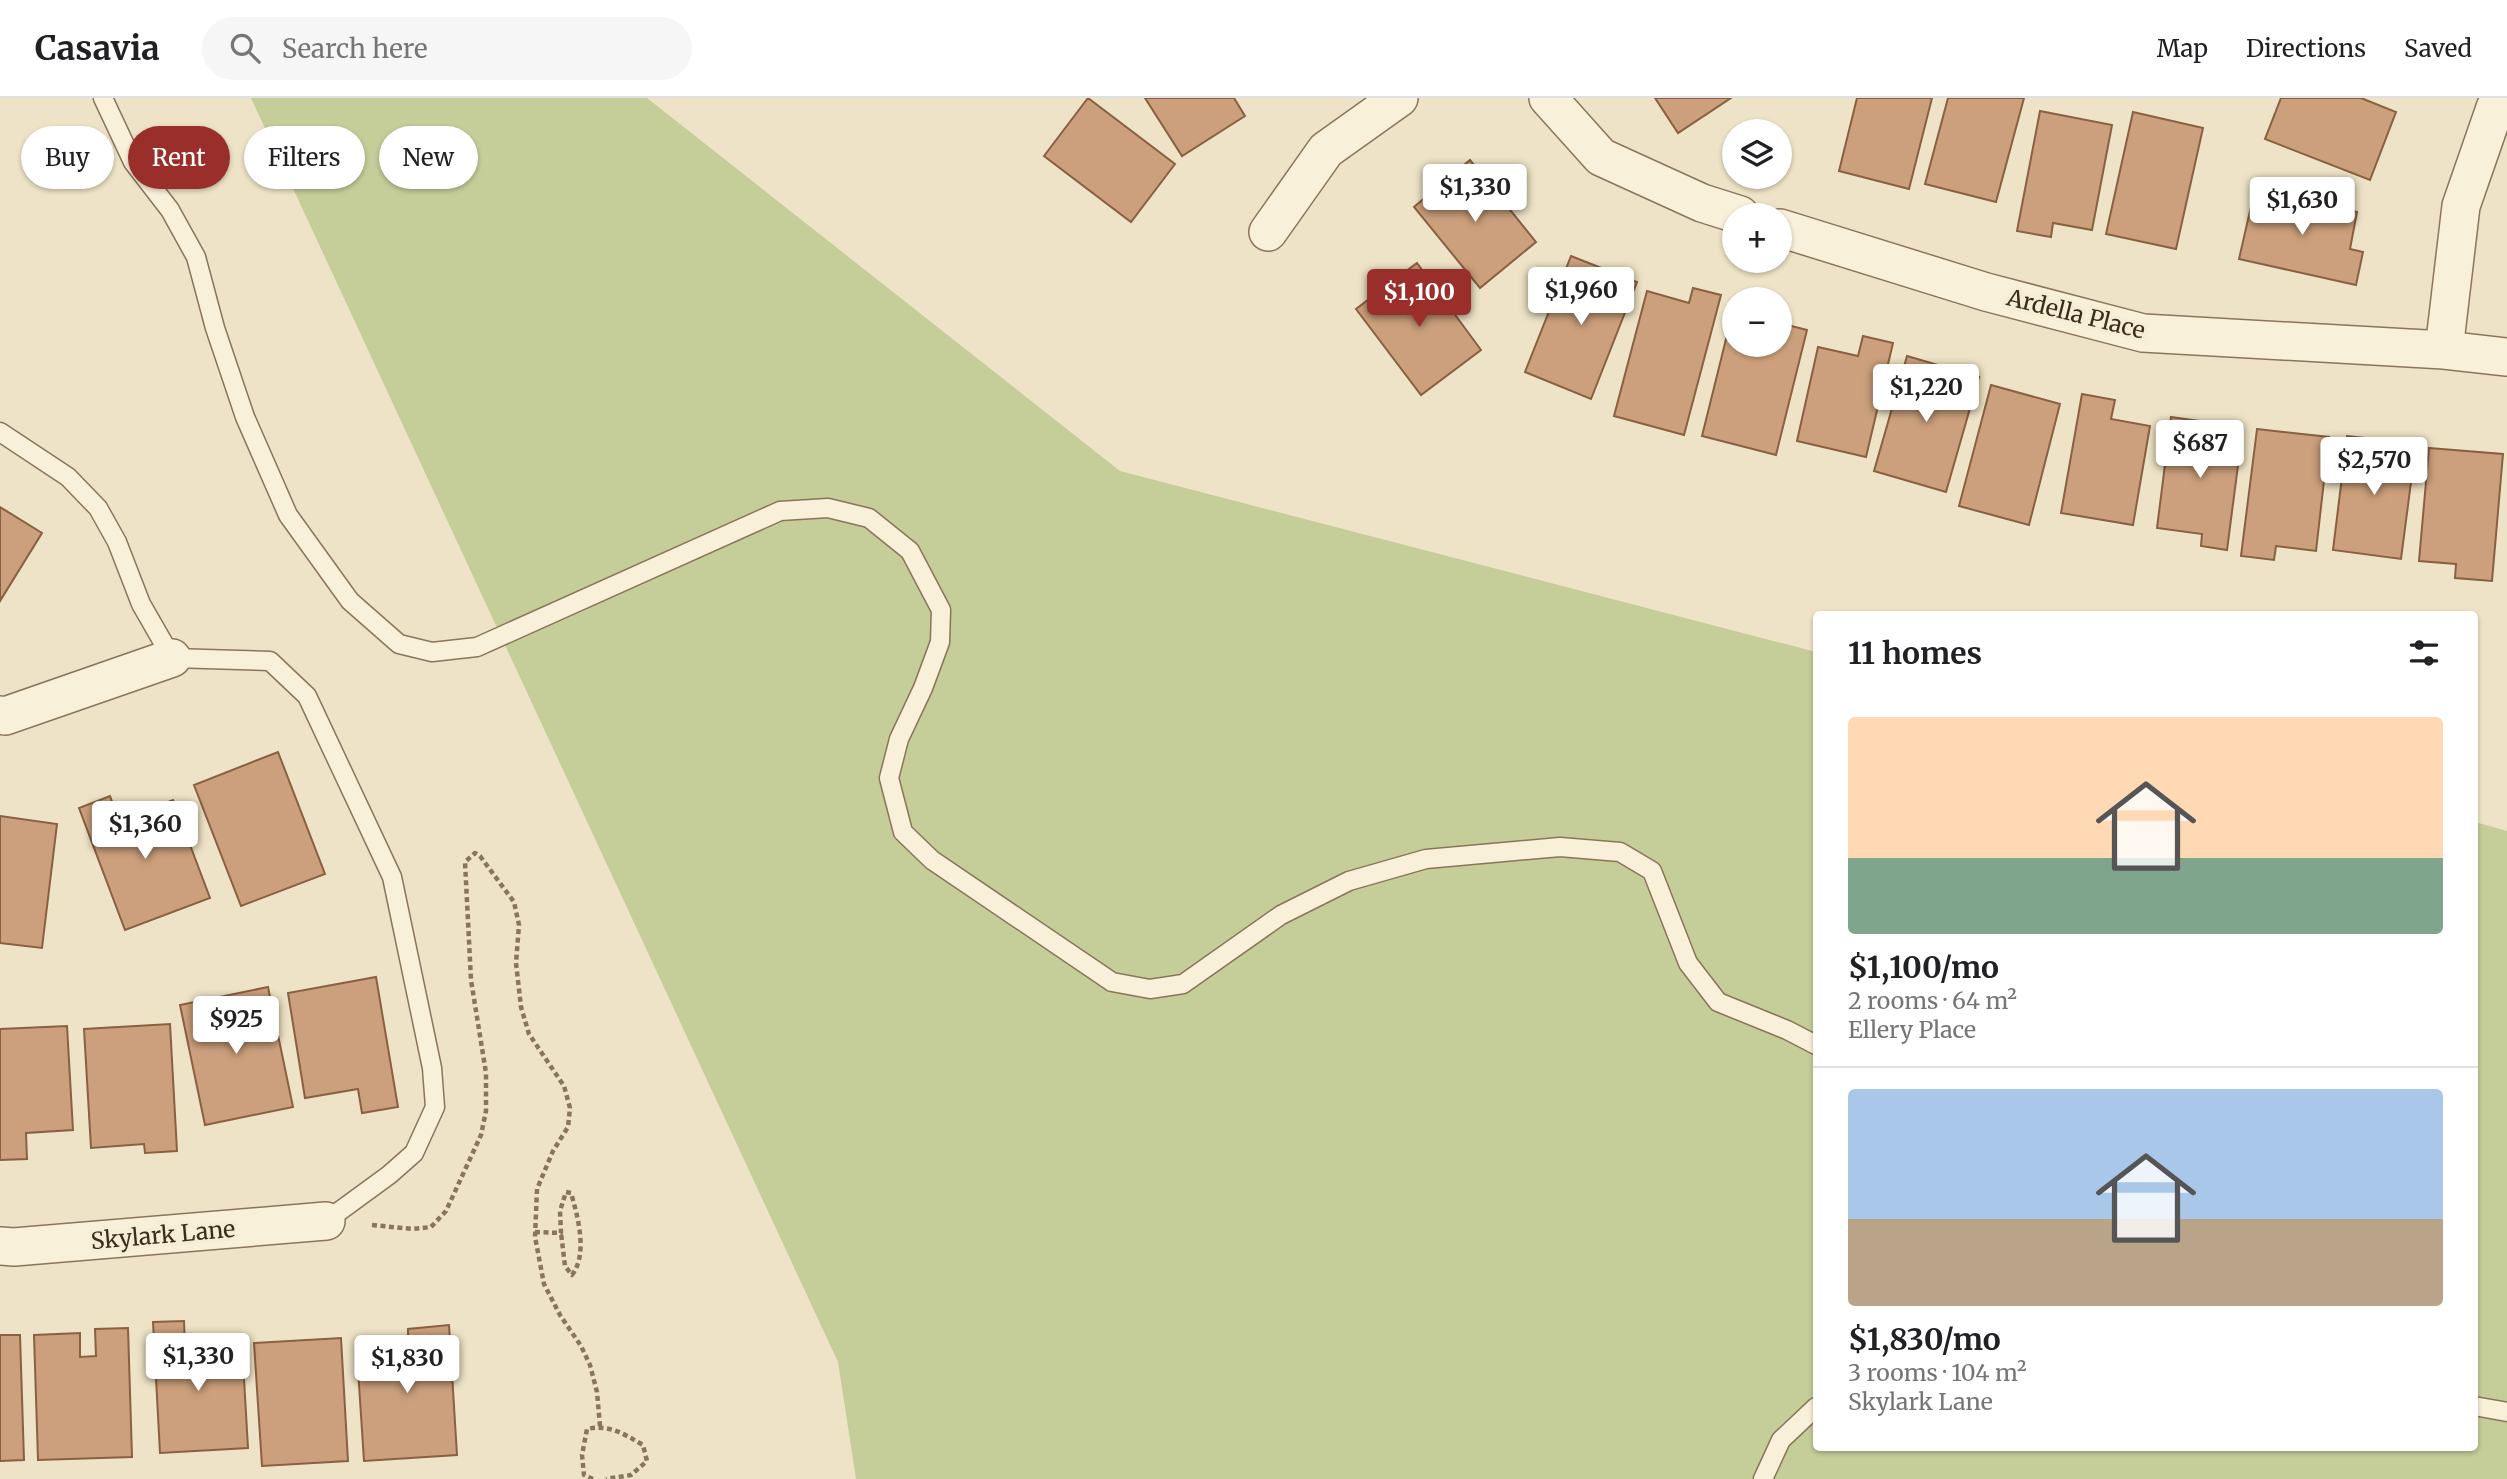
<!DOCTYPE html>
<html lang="en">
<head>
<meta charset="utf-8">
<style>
  body { margin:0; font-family:Merriweather,serif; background:#f6f6f6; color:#202124; height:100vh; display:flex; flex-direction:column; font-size:26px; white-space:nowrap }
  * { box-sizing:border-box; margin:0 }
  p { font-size:23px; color:#757577 }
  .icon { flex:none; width:38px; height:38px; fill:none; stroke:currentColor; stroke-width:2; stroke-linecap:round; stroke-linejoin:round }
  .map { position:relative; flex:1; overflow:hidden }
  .sheet { position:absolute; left:1813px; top:513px; width:665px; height:840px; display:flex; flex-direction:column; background:#fff; border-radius:7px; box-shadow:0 2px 5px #0004 }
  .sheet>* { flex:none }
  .top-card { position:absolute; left:21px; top:28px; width:665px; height:63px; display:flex; gap:14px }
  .tools { position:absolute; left:1722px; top:21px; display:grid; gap:14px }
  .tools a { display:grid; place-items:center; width:70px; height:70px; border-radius:50%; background:#fff; box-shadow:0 2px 5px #0004; font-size:35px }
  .price { position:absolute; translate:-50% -60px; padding:0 16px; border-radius:7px; background:#fff; color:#222; font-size:23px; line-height:46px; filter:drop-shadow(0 2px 4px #0008) }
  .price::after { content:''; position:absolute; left:50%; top:42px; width:21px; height:16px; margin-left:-10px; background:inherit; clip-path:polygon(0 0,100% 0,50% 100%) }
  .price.current { background:#992e2b; color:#fff }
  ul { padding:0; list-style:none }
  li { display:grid; align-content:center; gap:14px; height:371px; padding:0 35px }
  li+li { border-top:2px solid #e0e0e0 }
  li span { display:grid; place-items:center; height:217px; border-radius:7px; color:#555 }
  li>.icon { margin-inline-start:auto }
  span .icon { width:126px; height:126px; fill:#fffc; stroke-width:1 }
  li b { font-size:30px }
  h2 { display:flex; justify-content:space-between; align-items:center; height:84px; padding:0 35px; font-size:30px }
  .tag { padding:0 24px; border-radius:32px; background:#fff; box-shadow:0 2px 5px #0004; font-size:24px; line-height:63px }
  .tag.current { background:#992e2b; color:#fff }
  header { display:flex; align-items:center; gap:42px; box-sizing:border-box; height:98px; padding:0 35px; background:#fff; border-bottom:2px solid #e0e0e0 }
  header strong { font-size:33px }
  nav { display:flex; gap:38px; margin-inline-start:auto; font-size:24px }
  .search { width:490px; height:63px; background:#f6f6f6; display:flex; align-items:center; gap:18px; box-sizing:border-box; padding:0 24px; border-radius:38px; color:#757577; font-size:26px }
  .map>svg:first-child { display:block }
  .green { fill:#c5cd99 }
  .building { fill:#cca07c; stroke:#896041; stroke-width:2 }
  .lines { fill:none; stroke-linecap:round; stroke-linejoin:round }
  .lane-casing { stroke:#8a755b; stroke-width:21 }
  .street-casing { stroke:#8a755b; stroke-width:40 }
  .path { stroke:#8a755b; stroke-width:4.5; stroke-dasharray:5 3.5; stroke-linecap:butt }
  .lane { stroke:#f9f0d9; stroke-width:18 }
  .street { stroke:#f9f0d9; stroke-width:37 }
  .labels { text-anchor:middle; stroke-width:7; stroke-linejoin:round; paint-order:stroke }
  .street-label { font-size:23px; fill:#3a2d1f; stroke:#f6edd5 }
</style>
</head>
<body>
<header>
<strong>Casavia</strong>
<div class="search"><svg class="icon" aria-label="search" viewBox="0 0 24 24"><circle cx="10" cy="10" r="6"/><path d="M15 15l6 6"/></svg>Search here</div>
<nav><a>Map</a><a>Directions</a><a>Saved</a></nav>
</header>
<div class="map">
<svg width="2507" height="1381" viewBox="0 0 2507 1381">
  <rect width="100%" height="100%" fill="#eee3c6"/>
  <path class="green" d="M251 0H647L1120 373 1816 554V1349H2474L2475 724 2507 733V1381H856L838 1264Z"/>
  <path class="building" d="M1088 0 1175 66 1131 124 1044 58Z
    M1145 0H1234L1245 18 1182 58Z
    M1655 0H1731L1678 35Z
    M1857 0H1932L1909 91 1839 73Z
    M1948 0H2024L1996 104 1925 86Z
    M2281 0H2361L2396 14 2370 82 2265 41Z
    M2040 13 2112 27 2092 132 2053 125 2051 139 2017 133Z
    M2133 14 2203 30 2176 151 2106 136Z
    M1470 62 1536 144 1480 190 1414 109Z
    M2255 91 2357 114 2350 151 2363 154 2356 187 2239 161Z
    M1571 158 1637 184 1591 301 1525 274Z
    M1417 165 1481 252 1421 297 1356 211Z
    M1693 190 1721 197 1684 337 1614 318 1647 193 1689 205Z
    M1733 213 1734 247H1780V225L1807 232 1776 357 1702 338Z
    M1863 238 1893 245 1866 359 1797 343 1818 249 1858 258Z
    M1907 258 1979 279 1946 394 1874 373Z
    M1991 287 2060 306 2029 427 1959 408Z
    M2082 296 2115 302 2111 321 2150 328 2133 427 2061 415Z
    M2171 319 2243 329 2227 452 2201 448 2202 436 2157 430Z
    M2257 331 2329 339 2316 453 2276 448 2274 462 2241 458Z
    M2347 338 2416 346 2401 461 2333 452Z
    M2429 350 2503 356 2492 483 2455 480 2456 466 2419 463Z
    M0 409 42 435 0 503Z
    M278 654 325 776 241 808 194 687Z
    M110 698 119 723 173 702 210 800 125 832 79 710Z
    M0 718 57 726 42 850 0 845Z
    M376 879 398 1009 362 1015 358 991 305 1000 288 895Z
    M268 889 293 1009 205 1027 180 907Z
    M170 926 177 1053 145 1055 144 1046 91 1050 84 931Z
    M67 928 73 1032 26 1035 27 1061 0 1062V931Z
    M184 1223 185 1249 242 1246 248 1350 160 1355 153 1224Z
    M449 1227 457 1357 364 1363 356 1241 408 1238V1231Z
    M128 1230 132 1359 38 1362 34 1237 80 1235V1259L96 1258 95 1231Z
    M0 1237H20L24 1362 0 1363Z
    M341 1240 348 1363 262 1368 254 1245Z"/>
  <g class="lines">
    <defs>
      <path id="lane" d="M103 0 133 64 170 112 196 159 215 230 245 319 288 417 350 503 399 546 432 554 477 549 780 413 828 410 869 420 910 453 941 512 940 544 923 590 899 641 889 680 903 734 932 762 1112 884 1150 891 1183 886 1281 817 1349 783 1426 761 1560 749 1620 754 1652 773 1688 865 1718 904 1787 932 1816 947
        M0 334 68 379 98 410 117 444 141 506 172 560 270 563 307 598 392 779 432 970 435 1009 414 1055 389 1077 326 1123
        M2474 1308 2507 1314
        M1763 1381 1781 1342 1816 1309"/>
      <path id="street" d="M1548 0 1601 59 1702 105 1740 117
        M1780 130 1986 194 2143 235 2444 252 2507 259
        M1268 134 1326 52 1399 0
        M2444 252 2461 108 2495 10 2500 0
        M0 617 5 618 172 560
        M0 1148 14 1149 326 1123"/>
    </defs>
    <use href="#lane" class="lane-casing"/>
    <use href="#street" class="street-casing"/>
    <path class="path" d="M372 1127 413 1131 431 1129 446 1113 481 1037 486 1013V975L471 882 465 764 475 755 480 758 514 804 519 827 516 865 521 909 529 936 564 988 570 1010 568 1029 553 1053 537 1091 535 1139 544 1186 560 1217 581 1248 590 1267 597 1294 600 1328
      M535 1134 561 1135 560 1113 566 1094 571 1095C578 1119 588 1156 572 1177L565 1168 561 1135
      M593 1381 584 1377 582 1357 587 1331C609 1326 624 1336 643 1347L647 1363 631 1377 606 1381"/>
    <use href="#lane" class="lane"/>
    <use href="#street" class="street"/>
  </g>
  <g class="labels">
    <g class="street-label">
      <text transform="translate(2076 216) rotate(14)" y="8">Ardella Place</text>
      <text transform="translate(163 1137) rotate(-5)" y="8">Skylark Lane</text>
    </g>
  </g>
</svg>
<div class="tools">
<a><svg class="icon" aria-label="layers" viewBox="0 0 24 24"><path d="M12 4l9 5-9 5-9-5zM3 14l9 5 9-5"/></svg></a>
<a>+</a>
<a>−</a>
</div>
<b class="price" style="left:1475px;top:126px">$1,330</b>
<b class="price" style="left:2302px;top:139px">$1,630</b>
<b class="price" style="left:1581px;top:229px">$1,960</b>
<b class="price current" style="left:1419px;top:231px">$1,100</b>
<b class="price" style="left:1926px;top:326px">$1,220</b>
<b class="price" style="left:2200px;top:382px">$687</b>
<b class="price" style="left:2374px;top:399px">$2,570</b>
<b class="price" style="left:145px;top:763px">$1,360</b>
<b class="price" style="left:236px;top:958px">$925</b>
<b class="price" style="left:198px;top:1295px">$1,330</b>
<b class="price" style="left:407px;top:1297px">$1,830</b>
<div class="top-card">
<a class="tag">Buy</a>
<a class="tag current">Rent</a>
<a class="tag">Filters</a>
<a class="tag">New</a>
</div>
<section class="sheet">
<h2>11 homes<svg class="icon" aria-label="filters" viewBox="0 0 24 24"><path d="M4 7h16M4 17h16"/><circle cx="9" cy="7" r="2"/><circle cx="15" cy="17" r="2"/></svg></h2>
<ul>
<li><span style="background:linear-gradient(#ffd9b3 65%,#7fa58c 0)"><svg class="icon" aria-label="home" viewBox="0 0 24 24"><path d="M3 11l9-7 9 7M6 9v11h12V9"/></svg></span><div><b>$1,100/mo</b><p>2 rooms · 64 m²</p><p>Ellery Place</p></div></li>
<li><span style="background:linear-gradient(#a9c7e8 60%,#b9a48a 0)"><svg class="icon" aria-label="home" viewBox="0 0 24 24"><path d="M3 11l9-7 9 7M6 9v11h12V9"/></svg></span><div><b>$1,830/mo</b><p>3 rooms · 104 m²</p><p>Skylark Lane</p></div></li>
</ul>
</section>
</div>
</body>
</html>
